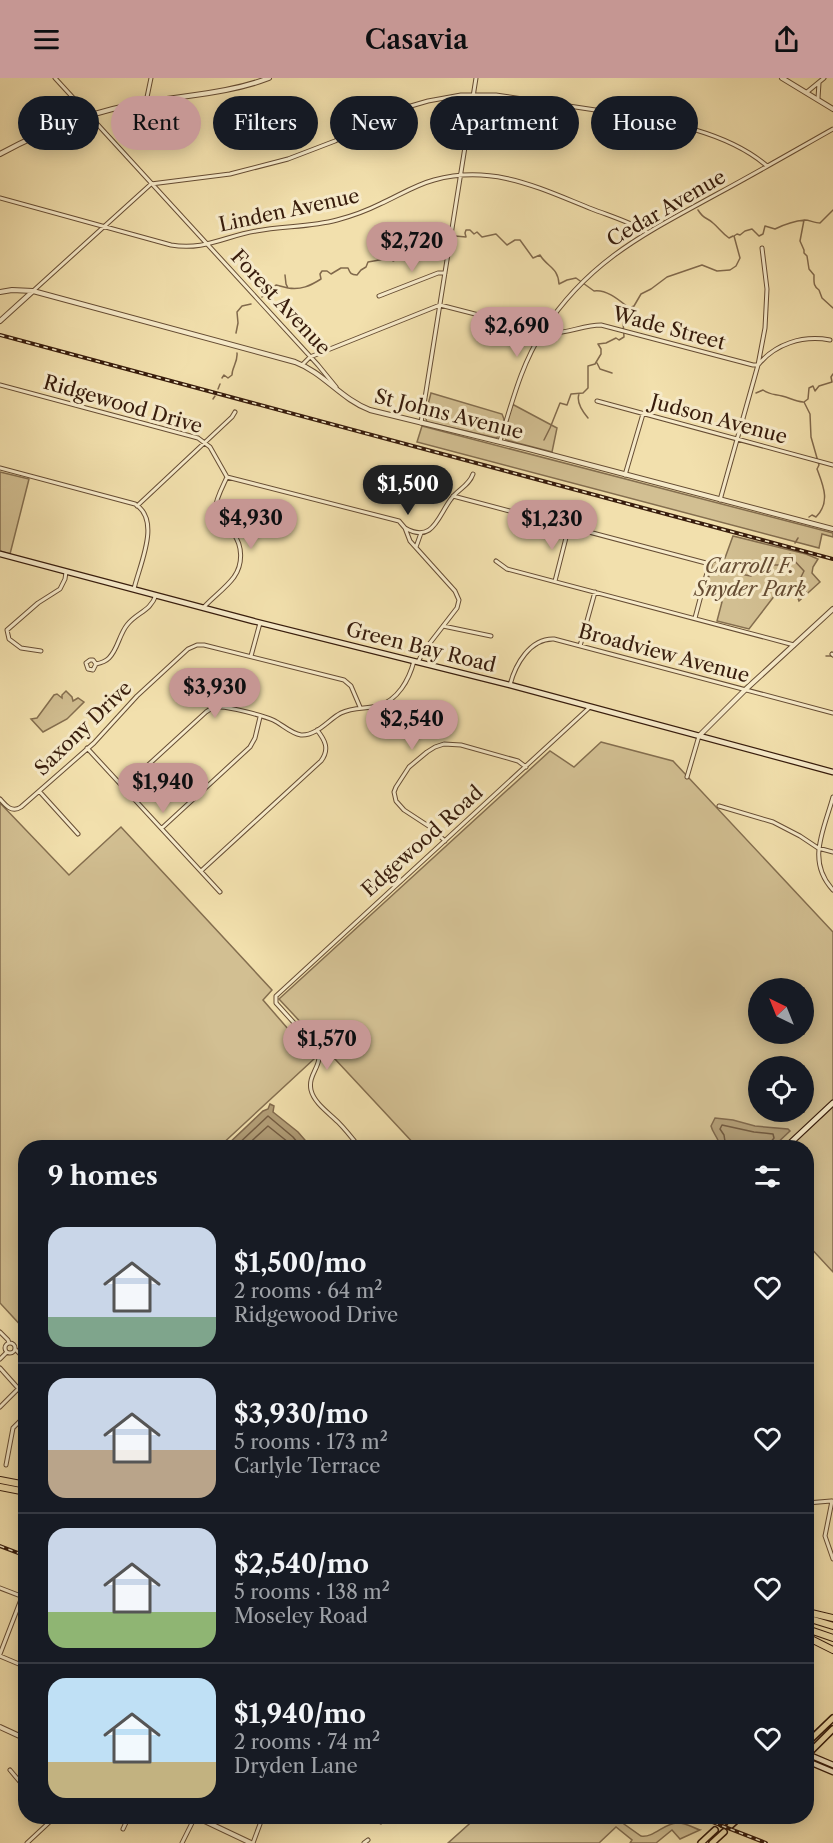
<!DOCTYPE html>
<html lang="en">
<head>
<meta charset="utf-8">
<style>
  body { margin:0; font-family:"Libre Caslon Text",serif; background:#242831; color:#f1f3f6; height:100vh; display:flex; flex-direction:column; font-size:22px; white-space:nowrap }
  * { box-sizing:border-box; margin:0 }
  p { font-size:20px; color:#9ea1a6 }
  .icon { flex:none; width:33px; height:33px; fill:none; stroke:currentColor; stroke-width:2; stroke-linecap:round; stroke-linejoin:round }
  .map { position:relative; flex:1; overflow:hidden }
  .drawer { position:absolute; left:18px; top:1062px; width:796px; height:684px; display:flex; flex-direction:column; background:#171b24; border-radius:24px; box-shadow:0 3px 15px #0003 }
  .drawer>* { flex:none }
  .guide { position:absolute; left:18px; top:18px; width:798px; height:54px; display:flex; gap:12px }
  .needle { width:39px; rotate:317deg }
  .buttons { position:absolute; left:748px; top:900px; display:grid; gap:12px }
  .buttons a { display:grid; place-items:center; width:66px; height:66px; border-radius:50%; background:#171b24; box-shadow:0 3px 15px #0003; font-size:30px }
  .price { position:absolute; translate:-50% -51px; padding:0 14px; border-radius:21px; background:#c59692; color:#111; font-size:20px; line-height:39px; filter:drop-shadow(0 2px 3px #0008) }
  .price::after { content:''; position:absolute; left:50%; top:36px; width:18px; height:14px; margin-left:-9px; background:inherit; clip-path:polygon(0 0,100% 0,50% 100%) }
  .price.current { background:#222; color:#fff }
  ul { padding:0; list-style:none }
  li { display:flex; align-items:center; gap:18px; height:150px; padding:0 30px }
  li+li { border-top:2px solid #363941 }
  li span { display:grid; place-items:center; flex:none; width:168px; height:120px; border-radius:18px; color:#555 }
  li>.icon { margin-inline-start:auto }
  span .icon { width:72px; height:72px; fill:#fffc; stroke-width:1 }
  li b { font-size:26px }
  h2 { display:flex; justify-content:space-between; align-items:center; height:72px; padding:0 30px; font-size:26px }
  .chip { padding:0 21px; border-radius:27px; background:#171b24; box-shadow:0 3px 15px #0003; font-size:21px; line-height:54px }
  .chip.current { background:#c59692; color:#111 }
  header { display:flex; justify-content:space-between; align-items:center; height:78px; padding:0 30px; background:#c59692; color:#111; font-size:27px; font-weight:600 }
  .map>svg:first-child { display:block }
  .green { fill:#d2bf92; stroke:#846e4f; stroke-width:1.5; fill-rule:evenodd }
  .water { fill:#b29d76; stroke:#81694c; stroke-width:1.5 }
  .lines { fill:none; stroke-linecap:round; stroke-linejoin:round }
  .shore { stroke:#745c41; stroke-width:1.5 }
  .stream { stroke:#81694c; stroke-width:1.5 }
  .minor-casing { stroke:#664d34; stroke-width:5 }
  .tertiary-casing { stroke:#664d34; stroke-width:6 }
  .secondary-casing { stroke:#371c0c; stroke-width:7 }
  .primary-casing { stroke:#371c0c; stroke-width:8 }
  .motorway-casing { stroke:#371c0c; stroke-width:8 }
  .minor { stroke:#f7ebca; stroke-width:3 }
  .tertiary { stroke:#f7ebca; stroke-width:4 }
  .secondary { stroke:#f7ebca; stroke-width:4.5 }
  .primary { stroke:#f2e0ad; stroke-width:5 }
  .motorway { stroke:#f2e0ad; stroke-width:6 }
  .rail-casing { stroke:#371c0c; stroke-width:4 }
  .rail { stroke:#f7ebca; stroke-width:1.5; stroke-dasharray:4.5; stroke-linecap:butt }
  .labels { text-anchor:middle; stroke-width:6; stroke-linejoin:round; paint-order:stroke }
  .street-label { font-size:20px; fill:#371c0c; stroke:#f7ebca }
  .park-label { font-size:20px; font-style:italic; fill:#664d34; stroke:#f7ebca }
</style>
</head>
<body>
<header><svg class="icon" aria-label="menu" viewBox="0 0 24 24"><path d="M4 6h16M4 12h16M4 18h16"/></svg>Casavia<svg class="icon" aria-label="share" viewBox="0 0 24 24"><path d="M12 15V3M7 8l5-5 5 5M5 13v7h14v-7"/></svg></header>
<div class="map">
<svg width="833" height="1765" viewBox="0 0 833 1765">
  <rect width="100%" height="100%" fill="#f2e0ad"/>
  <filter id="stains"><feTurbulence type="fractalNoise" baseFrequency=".00333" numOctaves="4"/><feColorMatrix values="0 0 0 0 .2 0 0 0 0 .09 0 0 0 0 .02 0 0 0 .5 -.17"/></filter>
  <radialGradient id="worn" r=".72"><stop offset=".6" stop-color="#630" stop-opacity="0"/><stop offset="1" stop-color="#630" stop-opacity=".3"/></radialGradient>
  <path class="green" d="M431 315 502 336 504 341 499 358 496 360 427 344 425 338Z
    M512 326 557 350 552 374 506 362 504 354Z
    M422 348 833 455V459L822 456 819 470 417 364Z
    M0 394 29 401 10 476 0 473Z
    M733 458 806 476 818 481 813 489 812 495 820 504 799 523 793 507 782 508 749 551 717 543 722 524 707 518 708 510 706 509 713 484H715L716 479 725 480Z
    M66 613 72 619 73 623 78 620 84 624 67 641 43 654 31 641 37 640 54 617 57 616 62 620V617Z
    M601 664 673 683 833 854V1194L807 1166V1070L417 1069 279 921 550 673 574 689ZM759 910H804V956H759ZM759 988H804V1034H759Z
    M0 725 69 797 121 749 272 912 263 922 314 981 219 1069 26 1070 25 1252 0 1225Z
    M477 1739H618L617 1741 641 1758C654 1760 664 1745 677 1745 685 1744 693 1750 700 1752L680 1761 672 1752 656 1765H630L632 1762 616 1749 599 1765H448Z"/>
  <path class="water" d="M270 1026 274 1028 273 1034 298 1054 311 1069H225L263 1033 268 1031Z
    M715 1040 733 1042 755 1048 788 1051 790 1053 773 1069H720C719 1060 713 1056 711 1048Z"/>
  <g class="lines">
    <path class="shore" d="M234 1070 268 1038 293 1059 302 1070
      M244 1070 268 1048 288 1064 292 1070
      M726 1070 724 1057 720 1051 722 1047 754 1054 773 1056 774 1060 770 1065 769 1070"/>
    <path class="stream" d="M679 118 694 125
      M698 132C704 142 707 139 713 145 719 150 722 155 729 160L733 158
      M804 142 800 163 804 172V175L807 178 809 191 814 197C814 204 813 208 819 212L822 220 833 230
      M285 197 286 206 288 210C301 212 310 208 321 201L320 196 322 193H327L331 196 341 190H348C350 195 351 197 357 197L361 192 366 189 368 184C375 182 385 183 390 177L393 183C403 179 407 173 411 164 418 162 425 168 431 163 434 161 435 159 437 157L440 163H443L446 160 455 158 466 159 465 155 466 152H470L474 156 477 154 482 159 496 156 507 167 515 162H520L533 180 540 177C547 189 558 189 559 206L567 202 576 200 594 213C607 211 620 223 629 230
      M262 219 276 207 288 210
      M236 255 238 245 237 234 242 228 251 226
      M597 285 600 291 612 295
      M222 300 224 297 228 300 232 297C232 289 238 284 237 275
      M218 311 220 306
      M756 315 763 312C770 317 774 316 782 318 790 320 795 323 803 324
      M579 316C576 324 583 334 588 340
      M213 321 215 318
      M544 362 550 350 560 325 567 327 571 316 583 315 588 310V288L595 286 601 276V271L598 266 606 265 616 260 619 262 624 259 623 243 626 241 629 230 634 228 641 216 651 211 667 199 702 187 717 193 730 192 736 188 740 180 734 158 737 156 740 157 745 153 752 151 759 158 763 156 765 148 775 151C785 146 794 143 805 142 809 142 815 145 820 145L833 132
      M809 439 812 437 816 439C831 424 823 407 817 391L819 387 811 359 810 336 804 324 808 321 809 310 813 308 815 313 819 308 832 304 831 299 833 296
      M795 465 798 460
      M790 476V478L804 493 800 501 805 509 806 515
      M740 496 751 498 753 496 766 494 774 487H781L790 478
      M826 578H832
      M491 1741 492 1738"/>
    <defs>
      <path id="minor" d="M55 0 318 287 336 309
        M807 14 824 0
        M818 20 819 5
        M146 24 151 0
        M0 120 171 167C204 173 225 158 256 153 283 148 311 149 337 142 352 138 366 133 380 126 398 118 415 107 434 102 493 86 539 110 592 131 610 138 630 144 647 154
        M33 213 151 106 230 96 288 81 335 63 397 32 428 23 461 17H496C531 22 567 28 602 33 656 42 724 51 767 88
        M379 218 438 195H445
        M302 287 310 279 440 227 549 255C567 256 583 247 601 247L753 287H758C775 266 802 257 830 262
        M0 307 198 360 210 369 227 399 399 443 405 450 410 463 455 513 459 522 457 530 423 574 418 584
        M597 323 833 387
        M421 345 476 0
        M500 363C512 325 521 287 543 253 589 182 646 155 717 116 756 95 794 73 833 51
        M0 390 135 426C162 442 139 488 134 511
        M625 397 643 336
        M453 418 706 485 708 491 695 540
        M720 422 758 287 765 250 767 211 762 170
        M137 428 232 339 235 334
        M405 450C433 466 438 438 451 421 458 411 469 408 473 396
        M416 469 421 455
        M496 483 507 491 794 567
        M555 503 569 448
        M204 529C213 519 226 510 234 499 243 486 243 468 233 455 227 448 217 444 215 434 214 424 223 408 227 399
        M443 548 491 558
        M580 568 595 514
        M41 573 21 570 9 561 7 552 38 525 60 511 65 501 66 494
        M832 576 833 577
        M251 578 260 545
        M96 586 93 582H90L86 585 88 591 93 592 96 586C101 585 105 584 109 580 118 571 119 557 127 547 137 534 150 534 156 517
        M510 607C515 587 530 560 554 561L833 635
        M87 670 220 814
        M687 699 699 658
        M123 710 206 634C210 631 214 629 219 629 227 628 264 638 273 642 282 646 290 655 301 657 317 658 329 641 341 635 353 629 365 631 378 628 398 622 409 602 414 583
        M39 713 78 756
        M833 719C824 752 806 783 833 812
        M0 721C6 728 12 735 21 729L94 665 137 618 188 571 197 567H204L344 602 351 608 360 629
        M719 728 773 744 800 758 818 770 833 774
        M162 750 250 669 255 660 260 639
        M445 763 430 749 404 732 396 723 394 714 396 709 409 689 427 674 435 669 444 666 461 667 518 683 526 689
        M201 793 321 683C330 671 325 662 317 652
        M360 1070C353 1061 346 1052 338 1044 329 1035 314 1025 311 1012 307 994 327 986 315 968L276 925V918L590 629
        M0 1254 8 1262 9 1265
        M5 1270a5 5 0 1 1 10 0a5 5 0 1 1-10 0Z
        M15 1271 26 1282
        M0 1281 7 1274
        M0 1290 26 1319
        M0 1329 18 1311
        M6 1387 13 1350 26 1337
        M832 1423 825 1458 833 1481
        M807 1425 831 1423
        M0 1510 26 1520
        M0 1576 22 1519
        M0 1578 26 1589
        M10 1692 26 1711
        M369 1738 381 1744
        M123 1751 129 1738
        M27 1765 56 1738
        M182 1765 195 1739
        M253 1765 263 1738
        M364 1765 368 1762"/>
      <path id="tertiary" d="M782 0 833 31
        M0 76C46 51 95 32 147 24 188 17 230 15 269 0
        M0 214 12 212 33 213 295 284C324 295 341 321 370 332L529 371 833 451
        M0 243 32 214
        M699 658 745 612 833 531
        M0 1649 26 1661
        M194 1738 251 1765"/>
      <path id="secondary" d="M0 476 253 543 510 607 833 694
        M785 1070 833 1025
        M807 1676 833 1687
        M807 1683 833 1694"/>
      <path id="primary" d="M807 1665 833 1640
        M807 1677 833 1651
        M722 1746 729 1738
        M730 1748 741 1738
        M701 1765 715 1752
        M712 1765 724 1754"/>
      <path id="motorway" d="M0 1402 26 1407
        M0 1409 26 1414
        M807 1534 833 1540
        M807 1540 833 1548
        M807 1551 833 1560
        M807 1559 833 1572"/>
    </defs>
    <use href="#minor" class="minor-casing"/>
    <use href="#tertiary" class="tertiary-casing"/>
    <use href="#secondary" class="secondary-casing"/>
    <use href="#primary" class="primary-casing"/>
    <use href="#motorway" class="motorway-casing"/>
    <use href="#minor" class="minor"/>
    <use href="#tertiary" class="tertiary"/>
    <use href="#secondary" class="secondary"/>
    <use href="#primary" class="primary"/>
    <use href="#motorway" class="motorway"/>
    <defs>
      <path id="rail" d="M0 257 833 481
        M0 1468 26 1478
        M697 1738 766 1765"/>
    </defs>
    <use href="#rail" class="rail-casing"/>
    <use href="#rail" class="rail"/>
  </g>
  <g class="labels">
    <g class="street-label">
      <text transform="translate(666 130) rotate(-30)" y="7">Cedar Avenue</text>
      <text transform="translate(289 132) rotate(-12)" y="7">Linden Avenue</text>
      <text transform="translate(281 224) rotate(47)" y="7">Forest Avenue</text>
      <text transform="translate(669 250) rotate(15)" y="7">Wade Street</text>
      <text transform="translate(123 326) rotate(16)" y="7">Ridgewood Drive</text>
      <text transform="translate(449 336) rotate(14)" y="7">St Johns Avenue</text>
      <text transform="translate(719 341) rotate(15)" y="7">Judson Avenue</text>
      <text transform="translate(421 569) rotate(14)" y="7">Green Bay Road</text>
      <text transform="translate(664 575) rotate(15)" y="7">Broadview Avenue</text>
      <text transform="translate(83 650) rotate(-44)" y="7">Saxony Drive</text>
      <text transform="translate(422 763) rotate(-42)" y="7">Edgewood Road</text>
    </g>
    <g class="park-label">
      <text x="750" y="495">Carroll F.<tspan x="750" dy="23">Snyder Park</tspan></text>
    </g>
  </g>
  <rect width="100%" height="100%" filter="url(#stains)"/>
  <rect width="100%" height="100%" fill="url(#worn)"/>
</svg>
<div class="buttons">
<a><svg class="needle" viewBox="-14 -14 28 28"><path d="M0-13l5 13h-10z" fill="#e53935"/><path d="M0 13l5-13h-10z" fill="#9ea1a6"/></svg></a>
<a><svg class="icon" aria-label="locate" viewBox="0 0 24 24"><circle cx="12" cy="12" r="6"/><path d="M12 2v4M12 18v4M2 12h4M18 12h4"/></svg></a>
</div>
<b class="price" style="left:412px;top:195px">$2,720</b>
<b class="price" style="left:517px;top:280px">$2,690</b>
<b class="price current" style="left:408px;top:438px">$1,500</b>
<b class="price" style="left:251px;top:472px">$4,930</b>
<b class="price" style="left:552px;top:473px">$1,230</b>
<b class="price" style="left:215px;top:641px">$3,930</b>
<b class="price" style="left:412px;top:673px">$2,540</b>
<b class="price" style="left:163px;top:736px">$1,940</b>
<b class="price" style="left:327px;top:993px">$1,570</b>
<div class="guide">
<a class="chip">Buy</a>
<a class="chip current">Rent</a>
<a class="chip">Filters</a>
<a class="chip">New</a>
<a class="chip">Apartment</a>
<a class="chip">House</a>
</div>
<section class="drawer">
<h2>9 homes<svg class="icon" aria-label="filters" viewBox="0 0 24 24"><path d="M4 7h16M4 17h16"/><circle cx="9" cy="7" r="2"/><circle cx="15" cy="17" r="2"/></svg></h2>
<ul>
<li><span style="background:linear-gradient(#c9d6e8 75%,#7fa58c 0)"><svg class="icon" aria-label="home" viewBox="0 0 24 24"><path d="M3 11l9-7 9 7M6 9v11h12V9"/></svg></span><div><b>$1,500/mo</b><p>2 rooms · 64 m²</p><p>Ridgewood Drive</p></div><svg class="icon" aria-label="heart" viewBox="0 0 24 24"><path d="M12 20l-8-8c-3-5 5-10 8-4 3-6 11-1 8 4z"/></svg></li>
<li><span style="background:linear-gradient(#c9d6e8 60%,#b9a48a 0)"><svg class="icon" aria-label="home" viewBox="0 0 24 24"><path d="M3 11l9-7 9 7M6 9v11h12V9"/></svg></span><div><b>$3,930/mo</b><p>5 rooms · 173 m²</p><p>Carlyle Terrace</p></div><svg class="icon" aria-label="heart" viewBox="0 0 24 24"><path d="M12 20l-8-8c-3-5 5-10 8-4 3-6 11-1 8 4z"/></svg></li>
<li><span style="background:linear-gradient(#c9d6e8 70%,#8fb573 0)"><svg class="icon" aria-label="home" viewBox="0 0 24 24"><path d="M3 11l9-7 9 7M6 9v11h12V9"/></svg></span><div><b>$2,540/mo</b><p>5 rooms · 138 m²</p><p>Moseley Road</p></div><svg class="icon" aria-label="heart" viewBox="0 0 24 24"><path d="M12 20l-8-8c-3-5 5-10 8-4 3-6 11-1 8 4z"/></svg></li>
<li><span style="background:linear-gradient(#bfe0f5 70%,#c2b280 0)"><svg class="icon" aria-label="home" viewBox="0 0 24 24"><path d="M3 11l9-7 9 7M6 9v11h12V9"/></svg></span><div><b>$1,940/mo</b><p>2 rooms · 74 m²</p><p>Dryden Lane</p></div><svg class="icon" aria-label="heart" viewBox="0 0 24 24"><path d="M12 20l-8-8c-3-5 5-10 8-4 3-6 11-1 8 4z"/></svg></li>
</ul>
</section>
</div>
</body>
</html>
